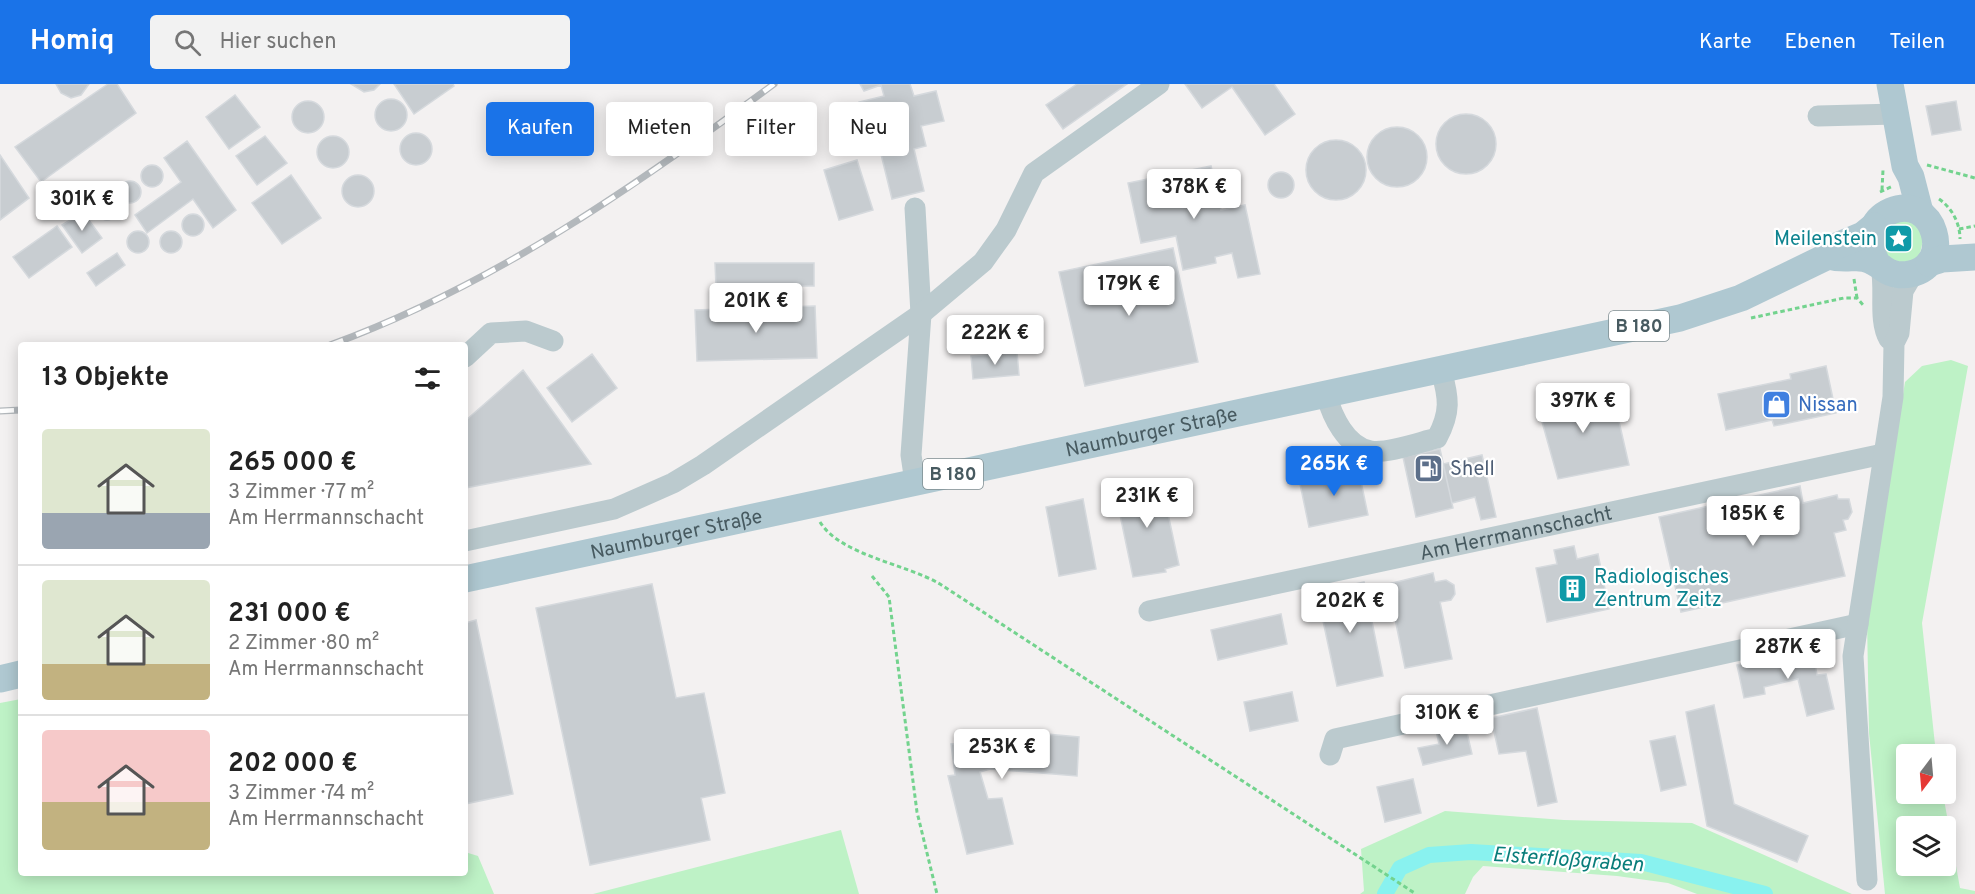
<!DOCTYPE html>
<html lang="de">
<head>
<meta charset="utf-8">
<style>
  body { margin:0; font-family:Overpass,sans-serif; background:#f2f2f2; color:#222; height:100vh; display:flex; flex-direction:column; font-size:22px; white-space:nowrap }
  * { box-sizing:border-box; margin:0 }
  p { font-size:20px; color:#767676 }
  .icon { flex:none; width:33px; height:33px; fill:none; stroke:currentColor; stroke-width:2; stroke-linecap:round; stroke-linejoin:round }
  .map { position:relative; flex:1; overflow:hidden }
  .panel { position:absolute; left:18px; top:258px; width:450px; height:534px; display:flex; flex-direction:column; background:#fff; border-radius:6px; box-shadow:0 3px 15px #0003 }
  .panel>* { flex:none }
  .guide { position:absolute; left:486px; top:18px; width:570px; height:54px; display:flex; gap:12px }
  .needle { width:39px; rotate:196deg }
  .controls { position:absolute; left:1896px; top:660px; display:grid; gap:12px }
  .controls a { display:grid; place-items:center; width:60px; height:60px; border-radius:6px; background:#fff; box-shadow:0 3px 15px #0003; font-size:30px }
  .price { position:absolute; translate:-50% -51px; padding:0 14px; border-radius:6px; background:#fff; color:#222; font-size:20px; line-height:39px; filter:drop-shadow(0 2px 3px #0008) }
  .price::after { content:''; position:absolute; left:50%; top:36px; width:18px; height:14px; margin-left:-9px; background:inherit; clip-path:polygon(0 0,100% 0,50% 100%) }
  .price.active { background:#1a73e8; color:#fff }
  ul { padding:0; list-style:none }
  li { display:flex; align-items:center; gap:18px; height:150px; padding:0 24px }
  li+li { border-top:2px solid #e0e0e0 }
  li span { display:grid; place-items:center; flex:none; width:168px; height:120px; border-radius:6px; color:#555 }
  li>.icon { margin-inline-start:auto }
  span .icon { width:72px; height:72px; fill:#fffc; stroke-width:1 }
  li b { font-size:26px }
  h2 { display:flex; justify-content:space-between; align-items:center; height:72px; padding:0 24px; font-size:26px }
  .chip { padding:0 21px; border-radius:6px; background:#fff; box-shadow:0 3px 15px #0003; font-size:21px; line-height:54px }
  .chip.active { background:#1a73e8; color:#fff }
  header { display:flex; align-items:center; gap:36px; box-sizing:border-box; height:84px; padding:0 30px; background:#1a73e8; color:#fff }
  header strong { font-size:28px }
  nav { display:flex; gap:33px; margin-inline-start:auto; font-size:21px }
  .search { width:420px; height:54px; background:#f2f2f2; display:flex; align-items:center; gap:15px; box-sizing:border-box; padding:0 21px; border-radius:6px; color:#767676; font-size:22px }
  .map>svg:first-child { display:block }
  .green { fill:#bef2c6; fill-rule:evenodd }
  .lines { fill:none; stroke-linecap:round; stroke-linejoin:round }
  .canal { stroke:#89f2ef; stroke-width:16 }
  .building { fill:#c8cdd1; stroke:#d5d9dd; stroke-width:1.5 }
  .path { stroke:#73d38e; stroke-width:3; stroke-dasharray:4.5 3; stroke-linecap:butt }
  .minor { stroke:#bbcace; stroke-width:21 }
  .major { stroke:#afc8d1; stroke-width:27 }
  .rail-casing { stroke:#b3b8bc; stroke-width:7 }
  .rail { stroke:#fff; stroke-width:4.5; stroke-dasharray:14; stroke-linecap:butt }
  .labels { text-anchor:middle; stroke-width:4.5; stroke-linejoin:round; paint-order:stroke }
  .shield { fill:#fff; stroke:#7e8c90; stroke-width:1.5 }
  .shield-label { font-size:18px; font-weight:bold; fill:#475a60 }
  .culture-label { font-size:20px; fill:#0d838f; stroke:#fff; text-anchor:end }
  .shop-label { font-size:20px; fill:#366cbe; stroke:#fff; text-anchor:start }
  .street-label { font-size:20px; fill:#475a60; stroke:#fff }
  .service-label { font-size:20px; fill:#4e5e75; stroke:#fff; text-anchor:start }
  .water-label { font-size:21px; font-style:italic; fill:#097d7a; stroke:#fff }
</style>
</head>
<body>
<header>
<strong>Homiq</strong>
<div class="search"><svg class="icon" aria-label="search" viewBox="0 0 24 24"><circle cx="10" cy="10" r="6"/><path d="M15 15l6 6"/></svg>Hier suchen</div>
<nav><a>Karte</a><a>Ebenen</a><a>Teilen</a></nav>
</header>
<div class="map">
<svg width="1975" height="810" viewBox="0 0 1975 810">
  <rect width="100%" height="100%" fill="#f3f1f1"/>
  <path class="green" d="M1902 132 1925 147 1919 174 1900 180 1883 170 1880 150Z
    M1951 276 1968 282 1922 539 1936 670H1906V710H1943L1960 804 1975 807V810H1885L1869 649 1867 535 1905 298 1922 282ZM1906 742H1946V782H1906Z
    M21 615V789H465V768L478 772 494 810H0V619Z
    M1445 727 1564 736 1692 739 1852 810H1697L1668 799 1617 792 1483 782 1473 793 1465 810H1360L1364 807 1361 765Z
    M841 746 859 810H593Z"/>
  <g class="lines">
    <path class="canal" d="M1385 810 1400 784 1429 771 1471 768 1641 778 1765 810"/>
  </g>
  <path class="building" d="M56 0H89L81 11 71 14 61 9Z
    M108 0H117L136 29 41 98 15 63Z
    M351 0H380L374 6 364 8Z
    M394 0H453L454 2 414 30Z
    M860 0H910L914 12 936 7 944 37 921 42 926 62 914 65 924 107 892 115 877 54 867 56 859 18 884 12 881 1 864 7Z
    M1077 0H1127L1063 45 1046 21Z
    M1185 0H1274L1295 30 1265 51 1232 3 1202 24Z
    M235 11 260 43 229 65 206 33Z
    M375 31a16 16 0 1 1 32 0a16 16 0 1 1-32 0Z
    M292 33a16 16 0 1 1 32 0a16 16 0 1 1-32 0Z
    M1956 17 1961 46 1932 51 1926 22Z
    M1436 60a30 30 0 1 1 60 0a30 30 0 1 1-60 0Z
    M1367 73a30 30 0 1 1 60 0a30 30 0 1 1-60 0Z
    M400 65a16 16 0 1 1 32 0a16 16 0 1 1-32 0Z
    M317 68a16 16 0 1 1 32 0a16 16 0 1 1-32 0Z
    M265 52 287 79 257 101 236 72Z
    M1306 86a30 30 0 1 1 60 0a30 30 0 1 1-60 0Z
    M187 57 236 126 213 144 193 115 147 149 135 131 181 98 164 74Z
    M0 71 29 114 0 136Z
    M857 76 873 126 839 136 824 86Z
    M141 92a11 11 0 1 1 22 0a11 11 0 1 1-22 0Z
    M1211 82 1221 126 1245 121 1260 190 1238 194 1232 169 1215 173 1216 179 1183 186 1176 152 1141 159 1128 99Z
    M1268 101a13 13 0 1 1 26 0a13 13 0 1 1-26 0Z
    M342 107a16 16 0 1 1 32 0a16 16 0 1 1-32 0Z
    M291 91 321 134 282 160 252 119Z
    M119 108a11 11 0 1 1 22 0a11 11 0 1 1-22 0Z
    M96 125a11 11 0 1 1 22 0a11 11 0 1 1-22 0Z
    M83 128 102 154 82 169 62 141Z
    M182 141a11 11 0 1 1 22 0a11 11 0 1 1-22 0Z
    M57 142 72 163 29 194 13 173Z
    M127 158a11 11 0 1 1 22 0a11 11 0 1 1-22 0Z
    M160 158a11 11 0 1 1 22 0a11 11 0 1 1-22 0Z
    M1173 164 1198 278 1085 302 1059 188Z
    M117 169 125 181 96 202 87 189Z
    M715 179H814V202H716Z
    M815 222 817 274 697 277 695 226Z
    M1017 268 1019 291 973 295 971 272Z
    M592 270 617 304 572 338 547 304Z
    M1826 282 1836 329 1774 342 1772 336 1726 346 1718 310 1791 295 1790 290Z
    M523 286 591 380 465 404V337Z
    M1593 306 1602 313 1613 311 1629 381 1558 395 1539 327 1545 316Z
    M1440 365 1453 424 1416 433 1403 373Z
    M1482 371 1496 433 1481 436 1475 413 1452 419 1443 380Z
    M1358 383 1368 431 1309 443 1299 395Z
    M1147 396 1148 401 1161 397 1179 481 1165 485 1166 488 1133 493 1115 407Z
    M1800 402 1803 419 1837 411 1838 415H1849L1852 428 1848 435 1843 436 1846 446 1834 449 1845 492 1681 528 1659 433Z
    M1083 415 1096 485 1059 492 1046 423Z
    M1574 462 1577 475 1598 470 1609 525 1547 538 1536 484 1557 480 1554 466Z
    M1433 489 1435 498 1446 496 1454 501 1455 510 1451 516 1440 518 1452 575 1405 584 1388 500Z
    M1364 498 1383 592 1337 602 1317 509Z
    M652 500 676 614 704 609 725 709 701 714 710 756 590 781 536 524Z
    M1281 530 1287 560 1218 576 1211 546Z
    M476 536 513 710 465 720V539Z
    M1793 567 1795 576 1807 573 1815 579 1817 591 1826 590 1834 625 1807 632 1798 595 1764 603 1765 610 1744 614 1737 581Z
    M1292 608 1298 637 1250 647 1244 618Z
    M1714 621 1734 720 1808 752 1797 778 1707 742 1686 628Z
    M1537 624 1557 718 1538 722 1526 667 1499 670 1491 634Z
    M1465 640 1472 670 1423 681 1418 664 1439 660 1436 646Z
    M1014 647 1079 653 1077 692 990 685 980 688 988 715 1002 714 1013 760 967 770 948 692 955 691 951 660 1012 656Z
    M1675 652 1686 701 1661 707 1650 657Z
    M1413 695 1421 729 1385 738 1377 703Z"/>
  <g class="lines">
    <path class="path" d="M1927 81 1975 94
      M1882 106 1883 86
      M1880 108 1893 102
      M1939 115C1952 124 1960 139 1960 155
      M1959 145 1975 142
      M1854 195 1857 214
      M1751 234 1844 214H1857L1864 222
      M820 438C840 471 906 480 940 500L1416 810
      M872 492 889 513 917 728 937 810"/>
    <g class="minor">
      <path d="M1818 32 1896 30"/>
      <path d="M915 124 921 230 911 371 915 398"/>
      <path d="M1881 183C1886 205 1878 236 1889 255"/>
      <path d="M465 273 491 249 526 247 553 257"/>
      <path d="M1326 310C1332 332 1346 363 1371 367 1388 370 1420 358 1437 354 1451 328 1449 314 1441 286"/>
      <path d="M465 457 614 425 673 399 703 381 921 230 983 178 1006 146 1034 89 1159 0"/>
      <path id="s1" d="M1149 527 1883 370"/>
      <path d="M1330 671 1335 655 1858 540"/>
      <path d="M1867 796 1853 572 1893 313 1894 259 1899 249 1903 207 1913 190"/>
    </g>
    <g class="major">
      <path d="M1890 0 1905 82 1911 93 1920 128"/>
      <path d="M1828 172C1854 179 1858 165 1884 185 1891 190 1901 192 1910 190 1956 181 1934 109 1891 127 1870 136 1866 158 1876 177"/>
      <path d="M1929 179 1942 175 1975 173"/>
      <path id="s2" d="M465 495 1680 234 1741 214 1828 172 1832 164 1863 151 1874 142"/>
      <path d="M0 595 21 590"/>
    </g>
    <defs>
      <path id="rail" d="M330 261C494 201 634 103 774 0
        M0 327 21 326"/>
    </defs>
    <use href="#rail" class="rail-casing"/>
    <use href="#rail" class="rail"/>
  </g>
  <defs>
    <symbol id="sight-square" viewBox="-11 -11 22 22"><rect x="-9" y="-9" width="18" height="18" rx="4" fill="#0f9aa8" stroke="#fff"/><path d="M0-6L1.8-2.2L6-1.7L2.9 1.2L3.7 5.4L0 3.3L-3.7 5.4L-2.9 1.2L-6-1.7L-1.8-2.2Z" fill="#fff"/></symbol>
    <symbol id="shop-square" viewBox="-11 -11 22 22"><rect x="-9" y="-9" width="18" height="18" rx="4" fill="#3f7fe0" stroke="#fff"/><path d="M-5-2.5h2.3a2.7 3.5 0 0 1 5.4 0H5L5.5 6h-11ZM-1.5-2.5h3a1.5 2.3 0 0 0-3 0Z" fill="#fff"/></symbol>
    <symbol id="fuel-square" viewBox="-11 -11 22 22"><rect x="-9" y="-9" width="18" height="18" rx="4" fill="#5c6f8a" stroke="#fff"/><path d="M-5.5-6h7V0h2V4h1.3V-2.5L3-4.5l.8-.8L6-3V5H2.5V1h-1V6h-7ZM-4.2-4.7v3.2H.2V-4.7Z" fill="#fff"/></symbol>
    <symbol id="building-square" viewBox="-11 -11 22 22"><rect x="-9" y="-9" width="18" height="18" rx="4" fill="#0f9aa8" stroke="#fff"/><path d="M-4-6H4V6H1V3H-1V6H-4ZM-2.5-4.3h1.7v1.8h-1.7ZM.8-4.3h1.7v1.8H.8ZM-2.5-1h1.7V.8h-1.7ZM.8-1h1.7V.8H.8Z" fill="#fff"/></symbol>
  </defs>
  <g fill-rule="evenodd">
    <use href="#sight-square" x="1882" y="138" width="33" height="33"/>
    <use href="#shop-square" x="1760" y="304" width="33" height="33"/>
    <use href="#fuel-square" x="1412" y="368" width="33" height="33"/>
    <use href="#building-square" x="1556" y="488" width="33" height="33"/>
  </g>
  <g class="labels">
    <g class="shield">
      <rect x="1609" y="227" width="60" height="30" rx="4.5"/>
      <rect x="923" y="375" width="60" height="30" rx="4.5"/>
    </g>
    <g class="shield-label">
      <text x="1639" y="248">B 180</text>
      <text x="953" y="396">B 180</text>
    </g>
    <g class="culture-label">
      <text x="1877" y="161">Meilenstein</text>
      <text x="1594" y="499" text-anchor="start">Radiologisches<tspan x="1594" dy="23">Zentrum Zeitz</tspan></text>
    </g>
    <g class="shop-label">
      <text x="1798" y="327">Nissan</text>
    </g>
    <g class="street-label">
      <text dy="7" stroke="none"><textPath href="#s2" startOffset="702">Naumburger Straße</textPath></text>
      <text dy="7" stroke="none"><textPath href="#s2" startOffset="216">Naumburger Straße</textPath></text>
      <text dy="7" stroke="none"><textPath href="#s1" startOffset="375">Am Herrmannschacht</textPath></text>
    </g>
    <g class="service-label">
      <text x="1450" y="391">Shell</text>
    </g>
    <g class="water-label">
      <text transform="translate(1568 775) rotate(4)" y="7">Elsterfloßgraben</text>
    </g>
  </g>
</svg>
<div class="controls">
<a><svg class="needle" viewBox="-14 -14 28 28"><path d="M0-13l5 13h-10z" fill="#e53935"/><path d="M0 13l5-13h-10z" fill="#767676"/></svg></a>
<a><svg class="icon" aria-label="layers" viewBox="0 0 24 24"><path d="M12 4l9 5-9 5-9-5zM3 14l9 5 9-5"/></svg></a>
</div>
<b class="price" style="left:1194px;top:136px">378K €</b>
<b class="price" style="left:82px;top:148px">301K €</b>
<b class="price" style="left:1129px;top:233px">179K €</b>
<b class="price" style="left:756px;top:250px">201K €</b>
<b class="price" style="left:995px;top:282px">222K €</b>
<b class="price" style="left:1583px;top:350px">397K €</b>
<b class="price active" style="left:1334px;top:413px">265K €</b>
<b class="price" style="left:1147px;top:445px">231K €</b>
<b class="price" style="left:1753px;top:463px">185K €</b>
<b class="price" style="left:1350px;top:550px">202K €</b>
<b class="price" style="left:1788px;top:596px">287K €</b>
<b class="price" style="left:1447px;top:662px">310K €</b>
<b class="price" style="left:1002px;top:696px">253K €</b>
<div class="guide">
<a class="chip active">Kaufen</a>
<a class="chip">Mieten</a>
<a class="chip">Filter</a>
<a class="chip">Neu</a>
</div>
<section class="panel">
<h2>13 Objekte<svg class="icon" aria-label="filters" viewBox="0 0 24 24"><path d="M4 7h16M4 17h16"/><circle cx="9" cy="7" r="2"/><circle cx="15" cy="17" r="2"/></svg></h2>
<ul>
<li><span style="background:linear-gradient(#dfe7d0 70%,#9aa5b1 0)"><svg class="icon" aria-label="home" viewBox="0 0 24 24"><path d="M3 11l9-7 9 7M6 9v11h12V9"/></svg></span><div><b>265 000 €</b><p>3 Zimmer · 77 m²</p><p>Am Herrmannschacht</p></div></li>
<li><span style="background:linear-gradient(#dfe7d0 70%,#c2b280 0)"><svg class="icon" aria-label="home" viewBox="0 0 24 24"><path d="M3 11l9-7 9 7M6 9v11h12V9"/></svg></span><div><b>231 000 €</b><p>2 Zimmer · 80 m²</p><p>Am Herrmannschacht</p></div></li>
<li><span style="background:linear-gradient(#f6c9c9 60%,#c2b280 0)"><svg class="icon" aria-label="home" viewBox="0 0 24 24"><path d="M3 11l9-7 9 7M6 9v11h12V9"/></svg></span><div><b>202 000 €</b><p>3 Zimmer · 74 m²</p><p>Am Herrmannschacht</p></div></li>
</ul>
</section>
</div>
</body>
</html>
